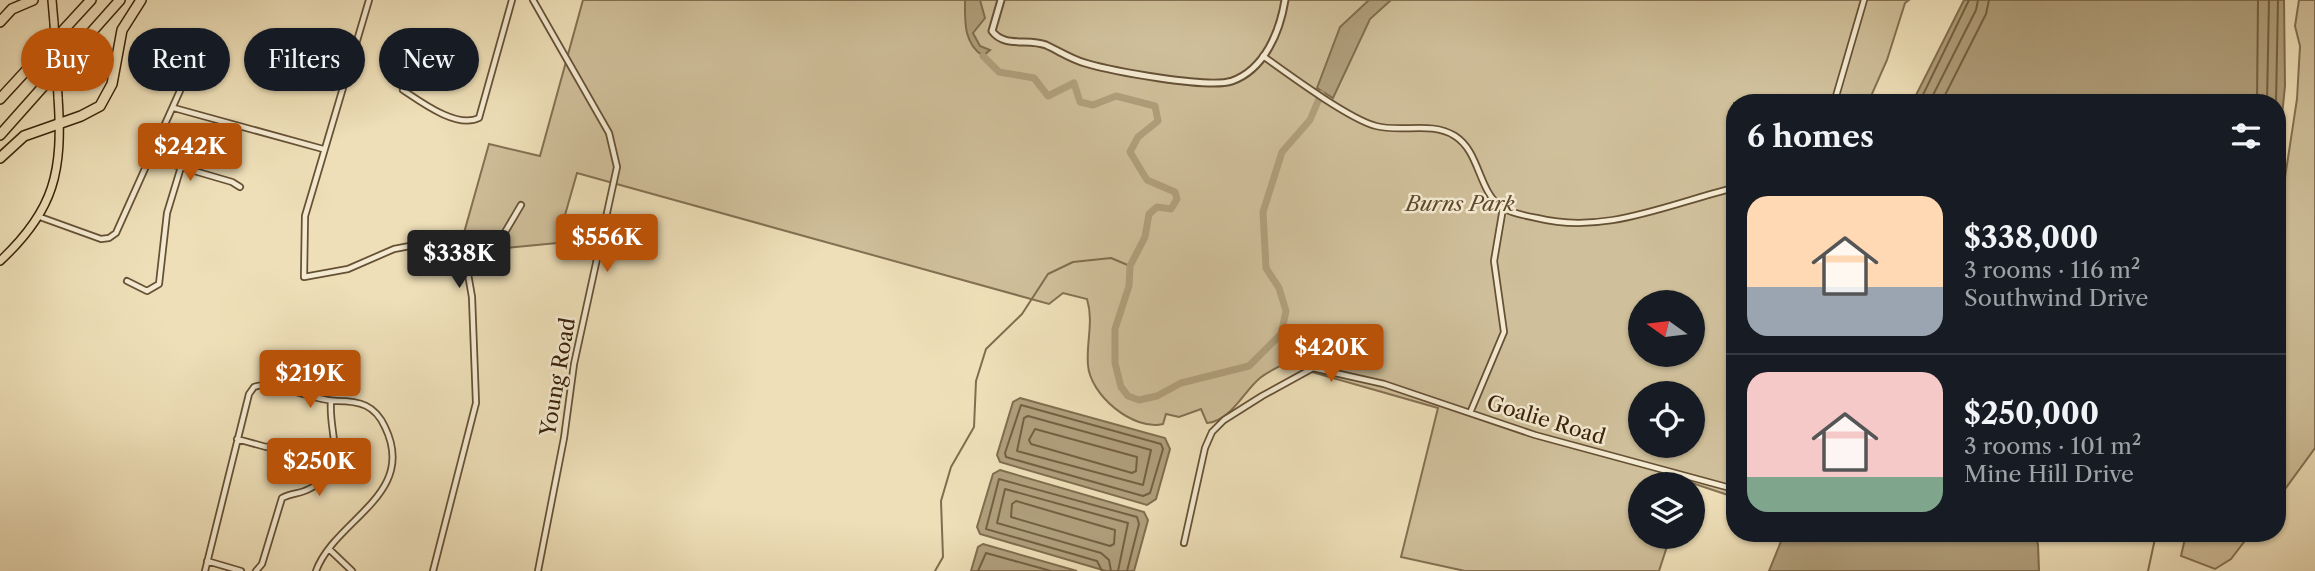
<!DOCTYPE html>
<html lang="en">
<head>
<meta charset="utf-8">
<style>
  body { margin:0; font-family:"Libre Caslon Text",serif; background:#20242c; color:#f1f3f6; height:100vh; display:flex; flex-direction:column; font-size:26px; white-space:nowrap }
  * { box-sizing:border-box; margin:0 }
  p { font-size:23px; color:#9ea1a6 }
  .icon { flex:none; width:38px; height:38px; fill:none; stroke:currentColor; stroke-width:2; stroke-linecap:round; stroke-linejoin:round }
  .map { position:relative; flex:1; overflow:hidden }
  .sheet { position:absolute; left:1726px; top:94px; width:560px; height:448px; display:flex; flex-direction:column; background:#171b24; border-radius:28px; box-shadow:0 2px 5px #0004 }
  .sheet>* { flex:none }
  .banner { position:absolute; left:21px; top:28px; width:665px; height:63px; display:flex; gap:14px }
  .needle { width:46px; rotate:284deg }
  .buttons { position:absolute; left:1628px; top:290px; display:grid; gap:14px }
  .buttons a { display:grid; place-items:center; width:77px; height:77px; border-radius:50%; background:#171b24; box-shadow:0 2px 5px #0004; font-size:35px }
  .price { position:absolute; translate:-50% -60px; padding:0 16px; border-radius:7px; background:#b45309; color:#fff; font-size:23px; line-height:46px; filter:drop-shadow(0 2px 4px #0008) }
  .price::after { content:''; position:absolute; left:50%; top:42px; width:21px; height:16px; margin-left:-10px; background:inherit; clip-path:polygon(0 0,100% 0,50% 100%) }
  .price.selected { background:#222; color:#fff }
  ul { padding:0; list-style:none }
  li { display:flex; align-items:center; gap:21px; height:175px; padding:0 21px }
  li+li { border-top:2px solid #363941 }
  li span { display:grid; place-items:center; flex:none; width:196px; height:140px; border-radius:21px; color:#555 }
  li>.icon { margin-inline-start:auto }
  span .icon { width:84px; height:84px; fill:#fffc; stroke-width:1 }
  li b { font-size:30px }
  h2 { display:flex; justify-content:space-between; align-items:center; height:84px; padding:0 21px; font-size:30px }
  .pill { padding:0 24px; border-radius:32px; background:#171b24; box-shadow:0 2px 5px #0004; font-size:24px; line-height:63px }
  .pill.selected { background:#b45309; color:#fff }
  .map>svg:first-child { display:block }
  .green { fill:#cfbf9a; stroke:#847052; stroke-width:2; fill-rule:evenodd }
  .water { fill:#b09f7c; stroke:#806d4e; stroke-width:2 }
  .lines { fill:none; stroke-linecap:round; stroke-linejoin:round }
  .shore { stroke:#746042; stroke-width:2 }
  .stream { stroke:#806d4e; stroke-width:2 }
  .river { stroke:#b09f7c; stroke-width:7 }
  .minor-casing { stroke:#665135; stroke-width:8 }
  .tertiary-casing { stroke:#665135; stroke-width:9 }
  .primary-casing { stroke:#392209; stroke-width:10 }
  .motorway-casing { stroke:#392209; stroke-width:12 }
  .minor { stroke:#f4ead1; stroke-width:4.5 }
  .tertiary { stroke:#f4ead1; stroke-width:5 }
  .primary { stroke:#eedfb8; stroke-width:7 }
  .motorway { stroke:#eedfb8; stroke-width:9 }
  .primary-bridge-casing { stroke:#392209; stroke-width:10; stroke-linecap:butt }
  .primary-bridge { stroke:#eedfb8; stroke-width:7 }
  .labels { text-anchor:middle; stroke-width:5; stroke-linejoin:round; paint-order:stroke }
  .park-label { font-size:21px; font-style:italic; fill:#5e492d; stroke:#f4ead1 }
  .street-label { font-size:21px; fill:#392209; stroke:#f4ead1 }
</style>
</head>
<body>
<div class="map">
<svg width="2315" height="571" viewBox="0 0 2315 571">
  <rect width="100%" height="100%" fill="#eedfb8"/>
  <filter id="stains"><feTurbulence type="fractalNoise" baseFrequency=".00286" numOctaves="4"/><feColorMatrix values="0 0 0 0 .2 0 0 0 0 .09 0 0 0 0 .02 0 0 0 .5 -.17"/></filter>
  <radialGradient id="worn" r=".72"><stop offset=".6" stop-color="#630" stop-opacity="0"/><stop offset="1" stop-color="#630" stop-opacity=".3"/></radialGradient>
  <path class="green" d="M583 0H1909L1905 3 1887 60 1868 103H1734V497L1689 482 1640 485V537H1670L1659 571H1465L1401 557 1438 408 1284 364C1277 368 1267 372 1260 378 1243 392 1231 421 1207 423L1201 409 1179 417 1166 414 1163 424C1133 431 1090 395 1088 365 1086 342 1094 322 1087 299L1063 293 1049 304 577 173 557 243 475 251 462 240 489 144 540 156ZM1640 303H1692V355H1640ZM1640 394H1692V446H1640Z
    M2299 0H2315V448L2277 500V230L2297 99 2300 46 2295 26Z
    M2186 534H2250L2231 559 2215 569 2181 556Z"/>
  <path class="water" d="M965 0H980L985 18 973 33 980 46 990 50 983 56C963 43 965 20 965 0Z
    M1369 0H1391L1370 19 1333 98 1317 88 1340 27Z
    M1964 0H2284L2285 86 2277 165V103H1912Z
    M1020 398 1165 438 1170 449 1156 499 1147 505 1000 462 997 455 1013 402Z
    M1000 470 1144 512 1148 520 1134 571H1106L980 534 977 527 993 474Z
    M1784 534H2034L2038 544 2039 571H1769Z
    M983 544 1077 571H971L978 547Z"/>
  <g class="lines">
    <path class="shore" d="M1919 103 1969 0
      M1929 103 1976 10 1978 0
      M1941 103 1986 14 1989 0
      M2257 103 2258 0
      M2267 103 2269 0
      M2276 103 2278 0
      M1021 405 1161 444 1163 449 1150 493 1143 496 1006 457 1005 453Z
      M1028 416 1151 450 1143 485 1017 451 1024 418Z
      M1035 429 1137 457 1136 471 1132 473 1031 444 1029 440Z
      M1016 501 1115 530 1114 544 1110 546 1011 517 1012 504Z
      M978 571 986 553 1051 571
      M1102 571 1097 561 986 529 999 479 1137 517 1139 524 1127 571
      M1111 571 1109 560 1101 553 997 523 1005 489 1128 523 1118 571"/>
    <path class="stream" d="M935 571 943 557 941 501 951 467 974 427 976 381 986 349 1022 314 1048 274 1073 262 1111 258 1130 266
      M2148 571 2156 534"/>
    <path class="river" d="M983 56 999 72 1034 78 1048 96 1074 83 1080 102 1093 105 1116 96 1155 106 1158 121 1138 137 1130 152 1147 180 1175 192 1177 199 1171 209 1157 207 1149 214 1145 237 1130 266 1129 286 1115 329V363L1121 387 1128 396 1139 400 1157 396 1181 383 1249 366 1281 334 1286 311 1279 288 1266 268 1263 212 1282 152 1310 120 1321 94"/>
    <defs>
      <path id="minor" d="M369 0 305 216 304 277 348 269 394 249 415 245 447 251 457 258 468 274 472 297 476 403 433 571
        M533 0 609 133 617 167 574 364 564 438 538 571
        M1263 56C1288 74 1349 119 1376 126 1402 133 1431 121 1455 136 1480 152 1478 190 1501 207 1511 213 1526 216 1537 218 1605 235 1668 204 1734 188
        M403 90C421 102 457 129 479 118L512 0
        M1834 103 1864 0
        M174 108 323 149
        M150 158 232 182 240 187
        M40 217 101 239 109 238 116 233 192 64
        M448 250 498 244 521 205
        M127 281 147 291 159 284 167 213 181 167
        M1470 413 1504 332 1494 261 1503 208
        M237 439 266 447 273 445
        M1730 488 1734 471
        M1184 543 1205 448 1212 432 1224 420 1262 396 1313 368 1384 384 1535 435 1734 489
        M329 549 352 571
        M207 561 241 571
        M205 571 249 394 254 387C273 380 314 401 337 401 360 401 375 405 385 427 418 495 335 519 316 571
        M256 571 262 564 282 498C291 493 300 494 309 489 351 468 328 436 331 401"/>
      <path id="tertiary" d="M1001 0 992 31C1004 48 1028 38 1046 45 1059 51 1071 59 1085 63 1112 71 1208 89 1232 81 1265 69 1280 31 1285 0"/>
      <path id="primary" d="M52 0 54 23
        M0 261C55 210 63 171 58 97"/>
      <path id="motorway" d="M0 22 12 9 33 0
        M0 99 91 0
        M0 135 120 0
        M0 158 24 136 81 116 100 106 112 84 122 30 141 0"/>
    </defs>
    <use href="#minor" class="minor-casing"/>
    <use href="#tertiary" class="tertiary-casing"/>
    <use href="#primary" class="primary-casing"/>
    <use href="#motorway" class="motorway-casing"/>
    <use href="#minor" class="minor"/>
    <use href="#tertiary" class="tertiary"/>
    <use href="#primary" class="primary"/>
    <use href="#motorway" class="motorway"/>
    <defs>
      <path id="primary-bridge" d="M54 23 58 97"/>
    </defs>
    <use href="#primary-bridge" class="primary-bridge-casing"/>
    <use href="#primary-bridge" class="primary-bridge"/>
  </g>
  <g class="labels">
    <g class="park-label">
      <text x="1460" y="211">Burns Park</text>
    </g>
    <g class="street-label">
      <text transform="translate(558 377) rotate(-80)" y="7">Young Road</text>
      <text transform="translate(1546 420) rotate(17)" y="7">Goalie Road</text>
    </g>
  </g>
  <rect width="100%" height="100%" filter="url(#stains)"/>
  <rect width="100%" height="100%" fill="url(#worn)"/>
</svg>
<div class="buttons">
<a><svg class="needle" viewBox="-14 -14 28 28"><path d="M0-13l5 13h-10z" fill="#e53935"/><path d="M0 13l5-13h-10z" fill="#9ea1a6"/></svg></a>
<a><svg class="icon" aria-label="locate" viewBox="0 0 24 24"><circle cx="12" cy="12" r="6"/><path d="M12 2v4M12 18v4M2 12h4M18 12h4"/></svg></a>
<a><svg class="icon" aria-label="layers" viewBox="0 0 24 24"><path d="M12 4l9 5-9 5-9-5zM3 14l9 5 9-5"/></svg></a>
</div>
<b class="price" style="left:190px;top:183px">$242K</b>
<b class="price" style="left:607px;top:274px">$556K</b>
<b class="price selected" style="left:459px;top:290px">$338K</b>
<b class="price" style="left:1331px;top:384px">$420K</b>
<b class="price" style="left:310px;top:410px">$219K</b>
<b class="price" style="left:319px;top:498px">$250K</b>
<div class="banner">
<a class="pill selected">Buy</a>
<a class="pill">Rent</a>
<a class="pill">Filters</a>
<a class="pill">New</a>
</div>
<section class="sheet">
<h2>6 homes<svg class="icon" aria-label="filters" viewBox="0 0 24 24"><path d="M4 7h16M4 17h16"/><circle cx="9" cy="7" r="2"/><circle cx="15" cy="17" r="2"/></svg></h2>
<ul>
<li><span style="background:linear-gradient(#ffd9b3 65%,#9aa5b1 0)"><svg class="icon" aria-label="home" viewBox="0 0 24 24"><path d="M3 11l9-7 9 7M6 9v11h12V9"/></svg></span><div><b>$338,000</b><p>3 rooms · 116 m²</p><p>Southwind Drive</p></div></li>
<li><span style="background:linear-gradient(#f6c9c9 75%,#7fa58c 0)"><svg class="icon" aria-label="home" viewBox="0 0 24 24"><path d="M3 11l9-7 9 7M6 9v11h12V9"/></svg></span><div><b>$250,000</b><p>3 rooms · 101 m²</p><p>Mine Hill Drive</p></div></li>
</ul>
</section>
</div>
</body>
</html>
